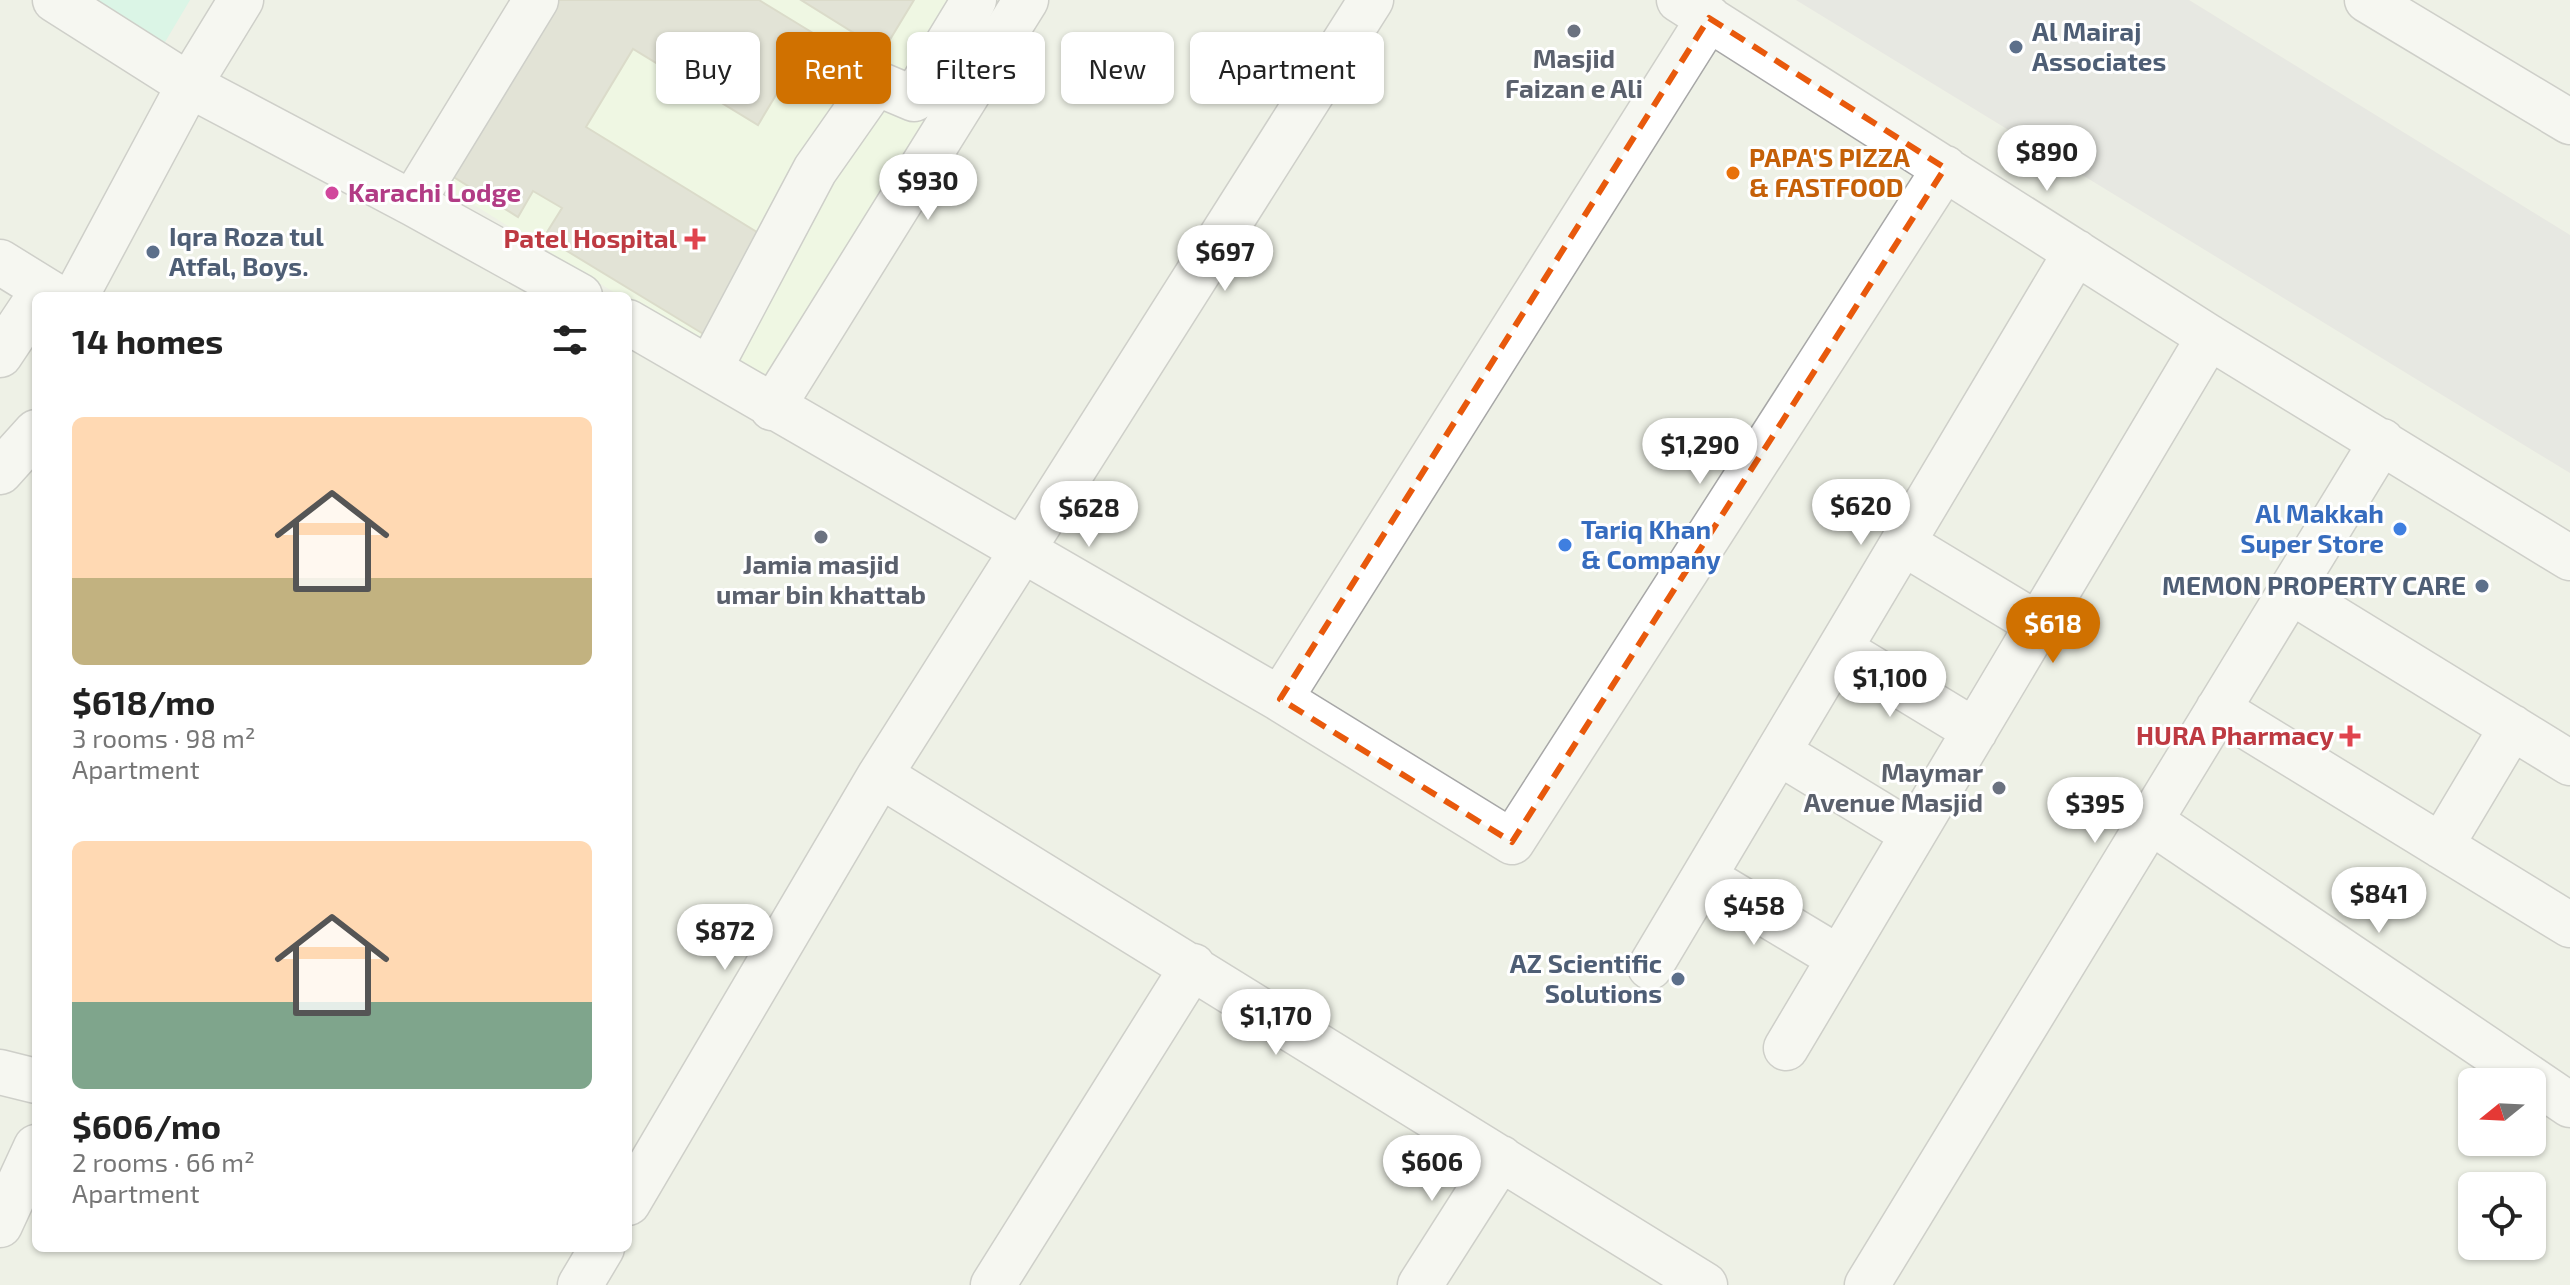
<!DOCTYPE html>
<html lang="en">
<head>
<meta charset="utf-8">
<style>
  body { margin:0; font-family:"Exo 2",sans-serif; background:#f2f2f2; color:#222; height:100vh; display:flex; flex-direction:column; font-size:30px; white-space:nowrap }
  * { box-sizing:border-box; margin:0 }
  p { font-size:26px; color:#767676 }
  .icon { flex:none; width:44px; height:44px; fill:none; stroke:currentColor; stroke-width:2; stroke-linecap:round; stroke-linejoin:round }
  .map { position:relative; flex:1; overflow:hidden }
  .panel { position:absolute; left:32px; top:292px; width:600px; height:960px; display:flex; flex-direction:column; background:#fff; border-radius:12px; box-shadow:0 2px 6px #0004 }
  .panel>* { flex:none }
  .guide { position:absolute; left:656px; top:32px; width:760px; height:72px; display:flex; gap:16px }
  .needle { width:52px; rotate:252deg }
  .buttons { position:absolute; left:2458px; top:1068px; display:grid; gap:16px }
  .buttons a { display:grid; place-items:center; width:88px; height:88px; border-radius:12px; background:#fff; box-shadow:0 2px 6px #0004; font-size:40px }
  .price { position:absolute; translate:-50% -68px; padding:0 18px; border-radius:28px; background:#fff; color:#222; font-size:26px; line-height:52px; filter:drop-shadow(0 2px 4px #0008) }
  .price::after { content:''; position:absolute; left:50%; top:48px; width:24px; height:18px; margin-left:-12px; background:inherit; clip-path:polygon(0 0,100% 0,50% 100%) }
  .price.on { background:#d07100; color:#fff }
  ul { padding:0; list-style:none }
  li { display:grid; align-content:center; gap:16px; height:424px; padding:0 40px }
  li span { display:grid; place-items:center; height:248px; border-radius:12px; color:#555 }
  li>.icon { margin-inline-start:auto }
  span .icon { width:144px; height:144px; fill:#fffc; stroke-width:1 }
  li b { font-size:34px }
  h2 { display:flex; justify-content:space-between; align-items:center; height:96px; padding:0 40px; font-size:34px }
  .pill { padding:0 28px; border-radius:12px; background:#fff; box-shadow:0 2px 6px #0004; font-size:28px; line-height:72px }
  .pill.on { background:#d07100; color:#fff }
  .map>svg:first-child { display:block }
  .residential { fill:#dedddd }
  .education { fill:#efffe1 }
  .park { fill:#c3fae6 }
  .building { fill:#d3d3c3; stroke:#c3c2a8; stroke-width:2 }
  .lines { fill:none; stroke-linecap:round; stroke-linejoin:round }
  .street-casing { stroke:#a7a7a7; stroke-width:47 }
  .street { stroke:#fff; stroke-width:44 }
  .marked { fill:none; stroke:#e8590c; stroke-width:6; stroke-dasharray:16 10; stroke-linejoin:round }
  .worship-dot { fill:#6b7280; stroke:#fff; stroke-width:3 }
  .service-dot { fill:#5c6f8a; stroke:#fff; stroke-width:3 }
  .food-dot { fill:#e8710a; stroke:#fff; stroke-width:3 }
  .hotel-dot { fill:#d1479c; stroke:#fff; stroke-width:3 }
  .health-dot { fill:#e0444e; stroke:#fff; stroke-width:3 }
  .shop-dot { fill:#3f7fe0; stroke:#fff; stroke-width:3 }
  .labels { text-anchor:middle; stroke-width:6; stroke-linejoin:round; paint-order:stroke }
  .service-label { font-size:26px; font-weight:bold; fill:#4e5e75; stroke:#fff; text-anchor:start }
  .worship-label { font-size:26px; font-weight:bold; fill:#5b616d; stroke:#fff }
  .food-label { font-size:26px; font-weight:bold; fill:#c56008; stroke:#fff; text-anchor:start }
  .hotel-label { font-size:26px; font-weight:bold; fill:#b23c85; stroke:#fff; text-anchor:start }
  .health-label { font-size:26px; font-weight:bold; fill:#be3a42; stroke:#fff; text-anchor:end }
  .shop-label { font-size:26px; font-weight:bold; fill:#366cbe; stroke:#fff; text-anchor:end }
</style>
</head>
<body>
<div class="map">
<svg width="2570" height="1285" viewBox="0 0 2570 1285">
  <rect width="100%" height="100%" fill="#eef1e6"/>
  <path class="residential" d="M1796 0H2189L2570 235V473Z"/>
  <path class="education" d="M552 0H1007L768 388 628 301V296H620L439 183Z"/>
  <path class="park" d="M62 0H190L155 59Z"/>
  <path class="building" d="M540 0H759L813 33 758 125 633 49 586 127 765 237 705 335 544 237 562 208 533 191 518 217 439 168Z
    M801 0H914L883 51Z"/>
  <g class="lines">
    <defs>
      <path id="street" d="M55 0 189 85 412 203 536 0
        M1679 0 2209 337 2570 558
        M2367 0 2570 122
        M412 203 580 296
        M0 262 55 296
        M76 296 189 85 241 0
        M628 322 1280 699 1512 842 1945 168
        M0 355 36 301
        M710 368 815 170 876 83 914 99 974 0
        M772 408 1026 0
        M0 472 36 432
        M1903 543 2037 624
        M2290 591 2570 763
        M1840 649 1975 731
        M1280 699 1709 18
        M2218 709 2570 925
        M1778 752 1913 834
        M880 775 1705 1285
        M2150 821 2570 1105
        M2441 846 2512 727
        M1704 877 1839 958
        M1650 967 2076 252
        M1786 1048 2209 337
        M0 1072 36 1081
        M628 1203 880 775 1371 0
        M0 1225 36 1147
        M580 1285 602 1248
        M993 1285 1193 966
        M1420 1285 1501 1158
        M1867 1285 2382 441"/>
    </defs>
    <use href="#street" class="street-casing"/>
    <use href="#street" class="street"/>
  </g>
  <path d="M0 0H2570V1285H0ZM1709 18 1945 168 1512 842 1280 699Z" fill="#eef1e6" fill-opacity=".55" fill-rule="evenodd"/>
  <path class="marked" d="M1709 18 1945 168 1512 842 1280 699Z"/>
  <g class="worship-dot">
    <circle cx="1574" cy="31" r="8"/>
    <circle cx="821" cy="537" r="8"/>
    <circle cx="1999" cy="788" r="8"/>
  </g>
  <g class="service-dot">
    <circle cx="2016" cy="47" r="8"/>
    <circle cx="153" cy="252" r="8"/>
    <circle cx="2482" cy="586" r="8"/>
    <circle cx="1678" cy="979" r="8"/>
  </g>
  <circle class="food-dot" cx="1733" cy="173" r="8"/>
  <circle class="hotel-dot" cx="332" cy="193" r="8"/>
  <g class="health-dot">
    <path d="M691 227h8v8h8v8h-8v8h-8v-8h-8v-8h8z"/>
    <path d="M2346 724h8v8h8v8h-8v8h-8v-8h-8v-8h8z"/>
  </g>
  <g class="shop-dot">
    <circle cx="2400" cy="529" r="8"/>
    <circle cx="1565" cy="545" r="8"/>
  </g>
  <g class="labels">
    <g class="service-label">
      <text x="2032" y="41">Al Mairaj<tspan x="2032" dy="30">Associates</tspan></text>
      <text x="169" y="246">Iqra Roza tul<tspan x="169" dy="30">Atfal, Boys.</tspan></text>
      <text x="2466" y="595" text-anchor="end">MEMON PROPERTY CARE</text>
      <text x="1662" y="973" text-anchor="end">AZ Scientific<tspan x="1662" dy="30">Solutions</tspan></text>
    </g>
    <g class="worship-label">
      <text x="1574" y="68">Masjid<tspan x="1574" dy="30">Faizan e Ali</tspan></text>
      <text x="821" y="574">Jamia masjid<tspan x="821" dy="30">umar bin khattab</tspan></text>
      <text x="1983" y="782" text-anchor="end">Maymar<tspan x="1983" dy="30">Avenue Masjid</tspan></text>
    </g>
    <g class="food-label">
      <text x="1749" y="167">PAPA'S PIZZA<tspan x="1749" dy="30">&amp; FASTFOOD</tspan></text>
    </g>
    <g class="hotel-label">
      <text x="348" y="202">Karachi Lodge</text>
    </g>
    <g class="health-label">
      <text x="677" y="248">Patel Hospital</text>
      <text x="2334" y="745">HURA Pharmacy</text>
    </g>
    <g class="shop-label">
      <text x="2384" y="523">Al Makkah<tspan x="2384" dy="30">Super Store</tspan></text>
      <text x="1581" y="539" text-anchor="start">Tariq Khan<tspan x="1581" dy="30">&amp; Company</tspan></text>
    </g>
  </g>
</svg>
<div class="buttons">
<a><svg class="needle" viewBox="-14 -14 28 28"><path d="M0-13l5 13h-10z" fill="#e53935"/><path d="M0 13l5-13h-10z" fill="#767676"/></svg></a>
<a><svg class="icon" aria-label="locate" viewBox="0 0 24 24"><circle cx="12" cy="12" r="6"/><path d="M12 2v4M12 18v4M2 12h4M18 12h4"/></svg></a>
</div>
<b class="price" style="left:2047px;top:193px">$890</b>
<b class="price" style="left:928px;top:222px">$930</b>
<b class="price" style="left:1225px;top:293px">$697</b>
<b class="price" style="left:1700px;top:486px">$1,290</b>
<b class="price" style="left:1861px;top:547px">$620</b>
<b class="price" style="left:1089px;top:549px">$628</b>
<b class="price on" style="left:2053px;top:665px">$618</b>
<b class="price" style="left:1890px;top:719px">$1,100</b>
<b class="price" style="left:2095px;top:845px">$395</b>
<b class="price" style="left:2379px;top:935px">$841</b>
<b class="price" style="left:1754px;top:947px">$458</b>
<b class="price" style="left:725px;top:972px">$872</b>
<b class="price" style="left:1276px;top:1057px">$1,170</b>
<b class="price" style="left:1432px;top:1203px">$606</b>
<div class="guide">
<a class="pill">Buy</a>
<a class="pill on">Rent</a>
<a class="pill">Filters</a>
<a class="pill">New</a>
<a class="pill">Apartment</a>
</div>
<section class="panel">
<h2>14 homes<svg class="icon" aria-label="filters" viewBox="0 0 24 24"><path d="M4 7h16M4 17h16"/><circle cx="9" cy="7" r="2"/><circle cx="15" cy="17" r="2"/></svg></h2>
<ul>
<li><span style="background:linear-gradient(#ffd9b3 65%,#c2b280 0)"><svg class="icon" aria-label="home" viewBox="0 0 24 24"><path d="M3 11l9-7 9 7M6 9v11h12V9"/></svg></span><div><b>$618/mo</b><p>3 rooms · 98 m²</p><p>Apartment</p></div></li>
<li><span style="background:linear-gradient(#ffd9b3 65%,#7fa58c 0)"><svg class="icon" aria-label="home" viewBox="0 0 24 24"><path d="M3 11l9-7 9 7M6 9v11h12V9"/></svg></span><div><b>$606/mo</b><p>2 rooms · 66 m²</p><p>Apartment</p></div></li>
</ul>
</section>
</div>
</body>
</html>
